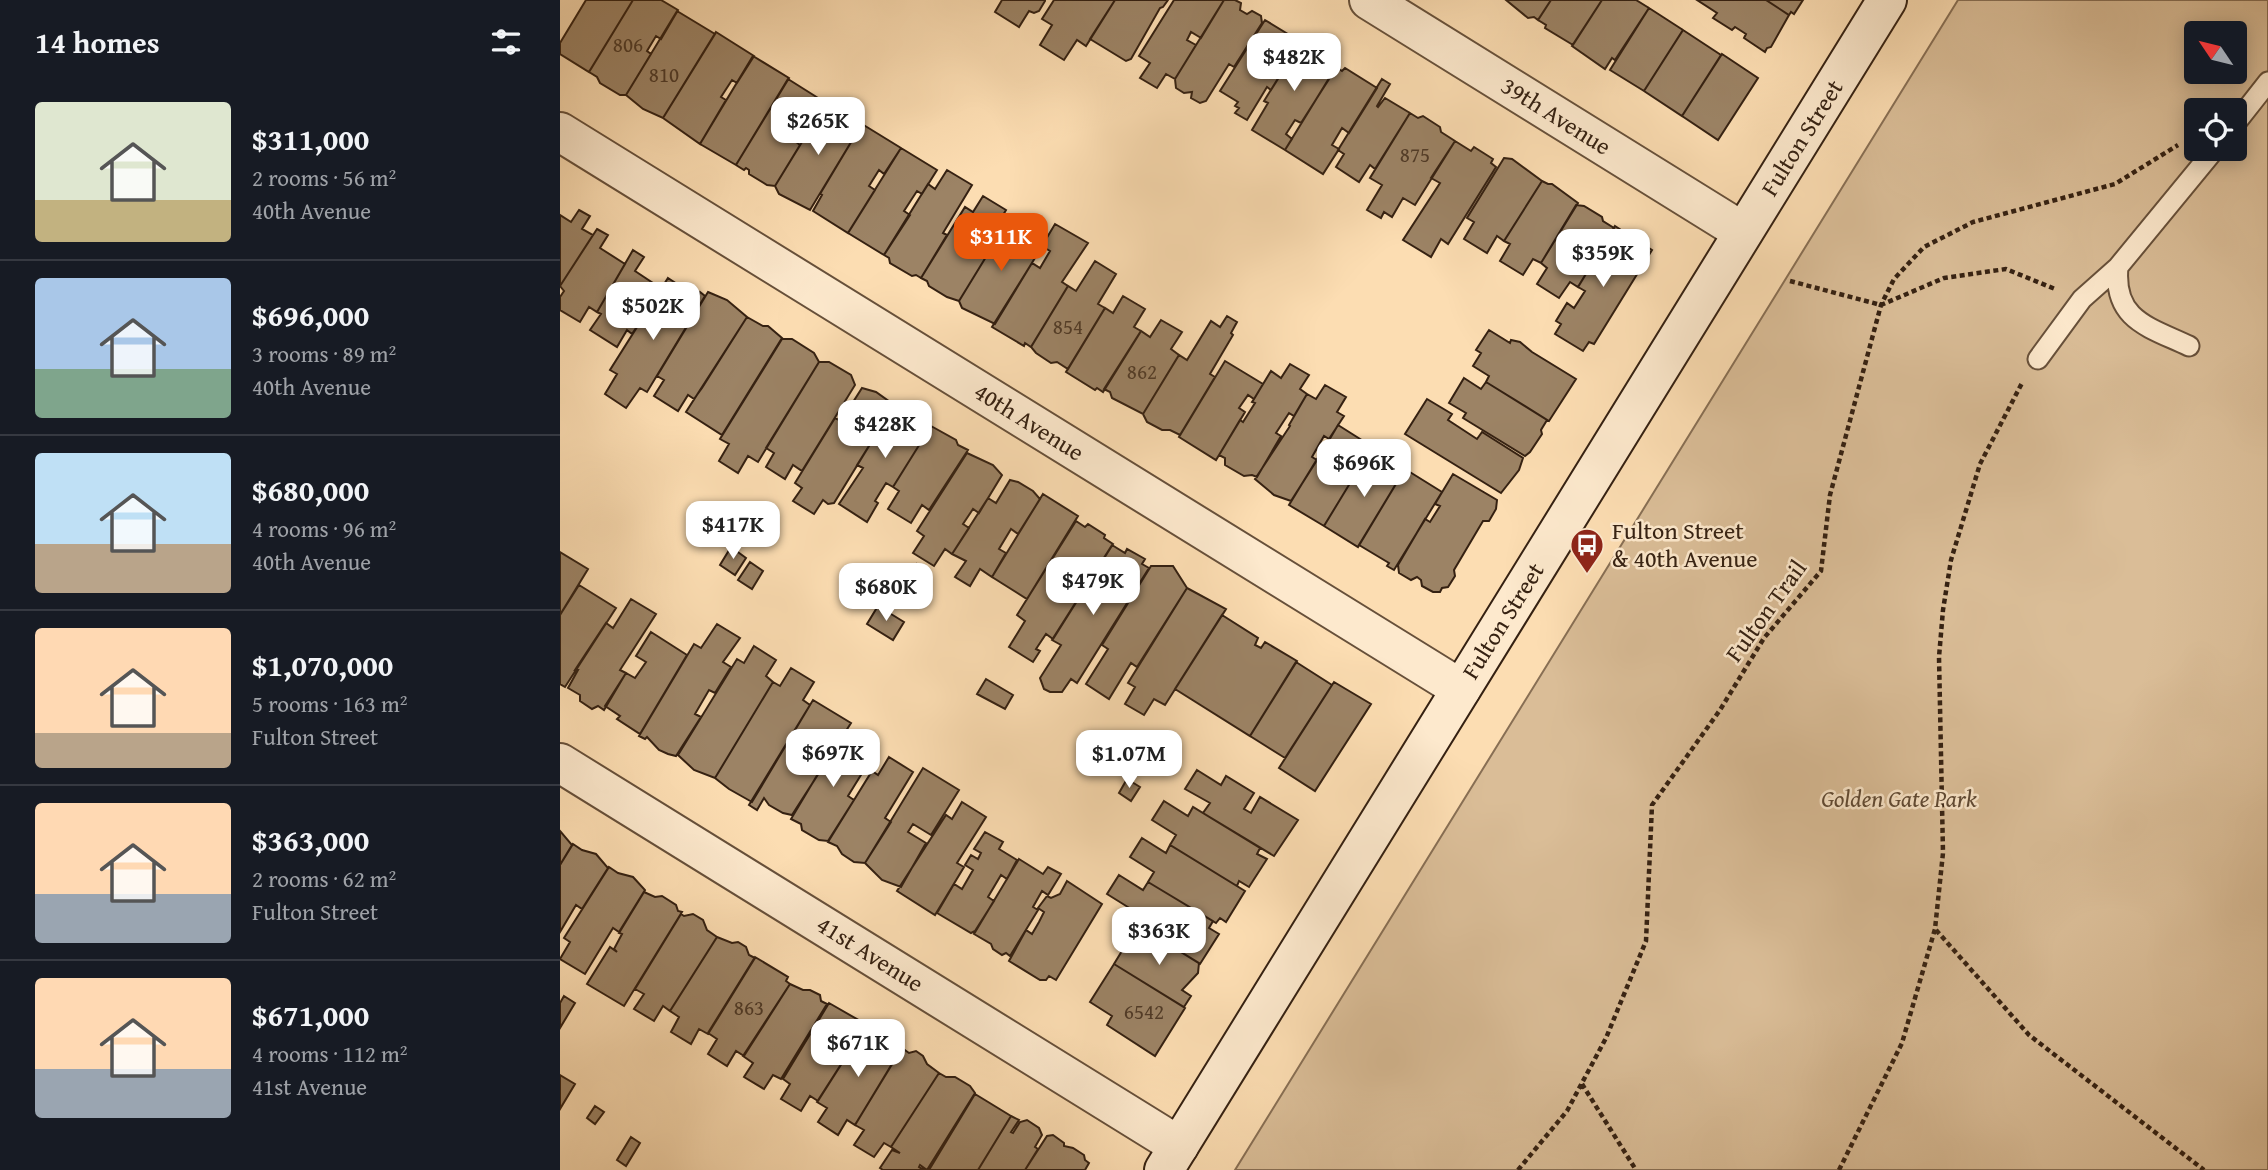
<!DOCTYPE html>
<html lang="en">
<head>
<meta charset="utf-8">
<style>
  body { margin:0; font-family:"Gentium Book Plus",serif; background:#20242c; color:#f1f3f6; height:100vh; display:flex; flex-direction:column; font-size:26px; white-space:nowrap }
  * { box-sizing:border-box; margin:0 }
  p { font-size:23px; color:#9ea1a6 }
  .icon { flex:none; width:38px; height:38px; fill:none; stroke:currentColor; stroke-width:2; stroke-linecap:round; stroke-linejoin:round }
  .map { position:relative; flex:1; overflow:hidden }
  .panel { display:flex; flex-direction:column; background:#171b24; width:560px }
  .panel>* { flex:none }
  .needle { width:46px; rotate:305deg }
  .fabs { position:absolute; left:1624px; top:21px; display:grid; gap:14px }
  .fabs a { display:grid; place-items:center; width:63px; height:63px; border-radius:7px; background:#171b24; box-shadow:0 4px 18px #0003; font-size:35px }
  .price { position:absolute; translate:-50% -60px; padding:0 16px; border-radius:14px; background:#fff; color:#222; font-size:23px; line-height:46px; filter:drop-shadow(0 2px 4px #0008) }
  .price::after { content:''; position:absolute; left:50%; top:42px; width:21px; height:16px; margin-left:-10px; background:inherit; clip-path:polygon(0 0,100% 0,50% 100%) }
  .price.active { background:#ea580c; color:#fff }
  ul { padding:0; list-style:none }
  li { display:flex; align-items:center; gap:21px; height:175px; padding:0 35px }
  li+li { border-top:2px solid #363941 }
  li span { display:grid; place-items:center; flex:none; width:196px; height:140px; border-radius:7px; color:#555 }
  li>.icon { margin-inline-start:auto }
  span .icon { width:84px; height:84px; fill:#fffc; stroke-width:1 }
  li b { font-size:30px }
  h2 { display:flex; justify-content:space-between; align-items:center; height:84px; padding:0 35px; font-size:30px }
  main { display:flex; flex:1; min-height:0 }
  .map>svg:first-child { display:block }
  .green { fill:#dabd97; stroke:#886f54; stroke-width:2; fill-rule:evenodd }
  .building { fill:#9c8365; stroke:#352112; stroke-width:2; fill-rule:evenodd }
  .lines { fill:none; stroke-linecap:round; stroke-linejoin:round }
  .service-casing { stroke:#67503a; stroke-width:23 }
  .minor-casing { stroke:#67503a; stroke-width:42 }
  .secondary-casing { stroke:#352112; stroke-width:42 }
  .path { stroke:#352112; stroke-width:4.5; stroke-dasharray:5 3.5; stroke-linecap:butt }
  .service { stroke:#fde9cd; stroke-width:19 }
  .minor { stroke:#fde9cd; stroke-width:38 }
  .secondary { stroke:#fde9cd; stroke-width:38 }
  .labels { text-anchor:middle; stroke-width:5; stroke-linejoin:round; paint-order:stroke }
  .number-label { font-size:21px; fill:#4f3a27 }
  .street-label { font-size:24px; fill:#352112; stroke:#fde9cd }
  .poi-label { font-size:24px; fill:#352112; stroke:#fde9cd; text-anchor:start }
  .park-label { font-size:24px; font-style:italic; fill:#5e4833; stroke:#fde9cd }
</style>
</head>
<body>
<main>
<section class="panel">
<h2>14 homes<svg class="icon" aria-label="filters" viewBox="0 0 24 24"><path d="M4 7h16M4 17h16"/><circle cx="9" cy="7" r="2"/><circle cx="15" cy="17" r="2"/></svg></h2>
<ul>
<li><span style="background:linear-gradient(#dfe7d0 70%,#c2b280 0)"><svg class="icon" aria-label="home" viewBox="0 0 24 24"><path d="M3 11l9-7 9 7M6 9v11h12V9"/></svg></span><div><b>$311,000</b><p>2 rooms · 56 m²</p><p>40th Avenue</p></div></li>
<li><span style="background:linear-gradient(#a9c7e8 65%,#7fa58c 0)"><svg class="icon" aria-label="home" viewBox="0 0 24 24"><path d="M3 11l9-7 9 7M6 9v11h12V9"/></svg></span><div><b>$696,000</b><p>3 rooms · 89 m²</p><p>40th Avenue</p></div></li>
<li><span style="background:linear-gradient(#bfe0f5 65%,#b9a48a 0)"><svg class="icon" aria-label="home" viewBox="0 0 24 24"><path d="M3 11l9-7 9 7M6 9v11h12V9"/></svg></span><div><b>$680,000</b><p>4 rooms · 96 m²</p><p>40th Avenue</p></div></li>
<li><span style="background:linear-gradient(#ffd9b3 75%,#b9a48a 0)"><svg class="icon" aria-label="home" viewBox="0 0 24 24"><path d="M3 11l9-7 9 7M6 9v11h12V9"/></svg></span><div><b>$1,070,000</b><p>5 rooms · 163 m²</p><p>Fulton Street</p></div></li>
<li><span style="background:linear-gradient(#ffd9b3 65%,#9aa5b1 0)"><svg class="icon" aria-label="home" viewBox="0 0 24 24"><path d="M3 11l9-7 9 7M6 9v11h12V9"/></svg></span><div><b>$363,000</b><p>2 rooms · 62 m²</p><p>Fulton Street</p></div></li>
<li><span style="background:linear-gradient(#ffd9b3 65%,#9aa5b1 0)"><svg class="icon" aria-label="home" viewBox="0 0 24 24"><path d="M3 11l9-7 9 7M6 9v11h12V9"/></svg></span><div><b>$671,000</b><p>4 rooms · 112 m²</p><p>41st Avenue</p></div></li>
</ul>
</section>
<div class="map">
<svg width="1708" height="1170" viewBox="0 0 1708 1170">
  <rect width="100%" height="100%" fill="#fcddb2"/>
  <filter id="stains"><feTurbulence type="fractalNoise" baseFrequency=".00286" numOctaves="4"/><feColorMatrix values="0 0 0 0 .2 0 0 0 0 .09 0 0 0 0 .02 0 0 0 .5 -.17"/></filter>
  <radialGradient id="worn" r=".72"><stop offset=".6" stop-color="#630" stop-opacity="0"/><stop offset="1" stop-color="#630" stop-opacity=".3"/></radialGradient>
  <path class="green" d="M1398 0H1708V1170H675ZM1636 33H1675V72H1636ZM1636 110H1675V149H1636Z"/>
  <path class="building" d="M26 0H73L29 72 0 54V43Z
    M73 0H101L118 10 101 39 96 36 87 51 91 54 66 95H60L40 83 37 77 29 72Z
    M442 0H485V1L479 11 474 13 469 11 459 27 435 12Z
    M494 0H555L526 46 517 40 504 60 480 45 492 25 482 19Z
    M555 0H608L603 7 600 8 571 59 566 61 530 39Z
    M614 0H664L641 38 631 32 627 40 636 45 615 79 606 74 597 88 580 78 590 63 579 56Z
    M664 0H675L681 3 680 10 687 14 692 11 701 16 702 23 674 67 669 64 646 101 640 103 631 98 632 92 624 93 616 88 615 79Z
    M946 0H991L978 20 974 17 968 18Z
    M991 0H1042L1013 45 985 28 986 25 978 20Z
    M1042 0H1076L1089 8 1055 60 1052 58 1045 69 1012 46Z
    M1137 0H1206L1229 15 1211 47 1207 48 1205 52 1184 38 1186 34 1175 27 1172 30 1153 18 1157 13Z
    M1206 0H1243L1234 14 1231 12 1229 15Z
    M1089 8 1123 30 1084 91 1050 70Z
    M117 11 155 34 103 118 83 109 66 95Z
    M705 20 741 42 711 90 707 87 687 120 675 113 679 108 675 106 678 102 660 91Z
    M1123 30 1161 55 1122 116 1084 91Z
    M156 32 194 56 177 83 172 80 161 97 166 100 140 144 103 118Z
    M745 35 757 42 753 49 778 65 741 123 735 120 726 134 732 139 725 150 692 130 708 103 704 101Z
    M1162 54 1198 78 1158 140 1122 116Z
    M193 56 229 78 176 165 140 144Z
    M776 67 782 71 785 68 817 88 789 133 782 128 772 145 779 149 763 174 725 150Z
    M228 79 266 103 250 128 245 124 235 141 240 145 215 186 207 185 189 174V170L186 168 184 170 176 165Z
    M822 79 830 84 817 106 818 107 825 98 850 113 815 169 810 165 799 182 776 167 784 154 778 150Z
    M266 103 302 124 250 210 219 194 215 186Z
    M850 113 858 118 863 116 880 127 881 132 895 141 855 205 843 198 832 217 824 212 821 218 807 210 822 185 810 178Z
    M302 124 341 148 324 174 319 170 309 186 315 190 288 233 253 211 262 195 260 194Z
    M895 141 911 151 914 147 933 159 931 163 936 167 888 244 881 239 871 257 843 240 880 183 871 178Z
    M341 148 377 170 362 194 357 191 344 211 350 215 324 255 288 233Z
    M944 158 952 159 982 181 944 241 937 236 927 253 904 239 914 222 907 218Z
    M387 170 412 185 383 233 387 235 361 278 356 275 352 276 330 263 329 258 324 255 368 184 375 189Z
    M982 181 988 184H992L1018 203 981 263 973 259 963 275 940 261 950 244 944 241Z
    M423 196 446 210 420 254 426 257 399 301 387 297 369 286 367 281 361 278 405 207 413 212Z
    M1016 205 1024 206 1042 217 1043 221 1054 228 1018 287 1010 282 999 298 977 284 987 268 981 263Z
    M19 210 30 216 22 229 33 235 0 286V215L11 222Z
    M448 221 484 243 435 324 402 308 399 301Z
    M495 224 528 243 502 282 508 286 471 347 465 343 464 346 432 327 472 263 480 268 490 251 482 246Z
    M1055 226 1092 250 1034 344 1029 342 1023 351 995 334 1001 324 996 321 1007 303 1014 308 1025 291 1018 287Z
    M37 229 48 235 40 248 65 264 37 312 29 307 20 322 0 310V297L4 291 0 286Z
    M73 250 84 257 75 271 102 289 72 334 67 330 57 347 30 330 41 314 37 312Z
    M535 261 556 274 538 304 545 308 508 369 497 362 491 363 476 353 471 347 508 286 516 291Z
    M108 278 137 297 140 292 145 296 87 392 80 388 66 408 45 394 57 374 50 370Z
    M148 292 167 300 187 317 142 388 134 399 128 395 118 411 94 396 104 380 97 376Z
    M563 296 585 309 574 327 581 331 543 392 537 388 535 390 506 372 545 308 553 313Z
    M667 316 677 322 671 333 673 335 650 374 655 377 620 435 610 430H602L587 422 583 414 619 355 627 360 651 321 660 327Z
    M187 317 203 326H208L222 338 162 435 126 412Z
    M601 320 622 332 611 349 619 355 583 414 552 398 550 392 544 389 581 331 590 337Z
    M929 330 950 343 951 340 960 342 972 352 1016 379 989 421 926 382 929 376 913 366 921 353 916 350Z
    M222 339H232L254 353 259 362 198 462 188 456 178 473 159 461 169 444 160 439Z
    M665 361 703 384 694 399 688 395 679 408 685 412 656 460 619 437Z
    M259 362H269L291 375 295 385 242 471 233 465 225 479 206 467 214 453 206 448Z
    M730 364 749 375 740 389 747 394 734 416 729 413 716 433 721 436 697 477 692 475 684 476 665 465V458L659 455 680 420 683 422 695 403 692 402 694 399 711 371 721 378Z
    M904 378 921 389 926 382 987 420 981 430 982 434 970 452 965 456 903 418 906 413 889 403Z
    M765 385 786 397 777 412 784 416 769 439 764 436 752 457 757 460 731 501 714 495 695 479 730 426 729 425 747 394 756 399Z
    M302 388 316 392 330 402 333 407 274 503 268 504 263 500 254 514 233 501 242 488 235 483 275 418 281 421Z
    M867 399 892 414 888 420 917 439 922 432 963 458 959 470 941 493 845 434Z
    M335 404 371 426 333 487 326 483 315 501 318 503 307 522 279 504 303 468 297 465Z
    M778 425 808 444 794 467 798 470 764 526 729 505 762 451 771 456 777 447 768 442Z
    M371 426 396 440 398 445 408 450 369 510 362 505 351 523 328 509 339 491 333 487Z
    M817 452 845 469 798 547 764 526 798 470 804 473Z
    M407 453 433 465 442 475 419 513 413 509 403 524 409 528 392 554 385 549 374 566 353 553 364 536 357 531Z
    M845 469 882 492 834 570 827 566 829 563 799 545Z
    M893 474 937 500 936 509 929 521H923L894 570 895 576 888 587 882 588 880 592H873L862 586 861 580 857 577 851 580 839 573 838 565 865 519 870 522 880 506 875 504Z
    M450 480 458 482 473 491 480 499 458 534 451 529 439 549 446 553 432 577 420 569 410 586 395 577 406 561 392 554 428 498 436 503Z
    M483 494 518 516 467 599 432 577Z
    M516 521 525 527 528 524 545 535 544 538 553 544 493 639 486 634 476 649 480 651 473 662 449 647 465 621 457 615Z
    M552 545 565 553 567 549 585 559 582 564 589 568 517 683 511 679 502 692H490L484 689 480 678 501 645 492 640Z
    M171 547 186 558 175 575 160 565Z
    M0 552 28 569 0 615Z
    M190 562 203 571 192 589 178 580Z
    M357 564 369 572 361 584 349 576Z
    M591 566H613L627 588 577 667 571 663 549 699 526 684 548 649 542 645Z
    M19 585 56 608 5 687 0 684V615Z
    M627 588 666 609 605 705 594 699 584 715 565 704 575 687 568 683Z
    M71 599 96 614 60 670 66 673 44 710 38 706 32 709 20 701V695L8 688 18 670H15L46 623 53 628Z
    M318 606 344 622 333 640 307 624Z
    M662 615 698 638 695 645 701 648 705 642 737 661 690 736 615 689Z
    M157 624 180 638 163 662 171 667 155 693 149 690 135 714 141 717 116 756 108 754 99 750 87 737 85 739 79 736 134 644 141 648Z
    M91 632 127 655 80 734 57 719 60 716 45 706 66 673 75 678 86 662 76 656Z
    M194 646 216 660 206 676 213 682 155 778 134 770 118 755 177 659 184 663Z
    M736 662 772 685 725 758 690 736Z
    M231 668 254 682 243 700 250 705 192 802 169 789 155 778 213 682 220 686Z
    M426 679 453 695 445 709 417 694Z
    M774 682 811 704 755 791 719 768Z
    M253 700 291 723 232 815 223 813 209 805 204 798 197 810 189 805Z
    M292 734 317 749 288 796 294 800 268 841 259 840 242 830 241 824 231 819 274 747 281 752Z
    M329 757 353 772 325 818 331 822 305 863 294 862 282 854 277 846 268 842 312 771 318 775Z
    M363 768 399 790 371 835 353 824 348 832 366 843 341 887 322 880 305 863Z
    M637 770 661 785 666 776 694 793 684 809 691 813 700 797 738 820 714 856 643 813 650 803 625 789Z
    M567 779 580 787 571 801 559 793Z
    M604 801 628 816 633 807 700 848 697 854 707 859 689 887 679 881 677 886 610 845 616 835 592 820Z
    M402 802 426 817 397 863 404 867 375 915 337 891 386 815 392 819Z
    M0 831 12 845 0 865Z
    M425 832 443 842 439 849 457 860 447 879 441 875 428 897 434 901 415 931 411 933 377 913 394 884 402 889 413 870 405 865 411 855 418 859 421 853 414 849Z
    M582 838 606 853 610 845 685 891 666 922 660 918 656 923 588 882 594 872 570 857Z
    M13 844 22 850 36 854 48 868 22 909 16 905 0 932V865Z
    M459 859 483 874 488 867 501 874 488 895 482 891 473 907 478 910 450 956 446 953 442 955 433 949 431 944 414 934Z
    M49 867 58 873 73 877 85 890 59 932 53 928 25 974 0 959 10 942 4 938Z
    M559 875 583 890 588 882 653 921 649 928 659 934 640 964 566 918 571 909 547 894ZM620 915 634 924 627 936 613 928Z
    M507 881 542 904 496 980 489 976 486 980H480L449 961 466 930 472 934 479 922 484 912 478 908 487 896 491 898 500 894Z
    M84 892 95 897 102 896 116 905 118 911 122 912 64 1006 27 984 50 947 57 952 54 949 62 934 59 933Z
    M121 914 124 916 133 914 143 920 147 930 157 937 110 1011 103 1006 94 1021 74 1009 84 994 75 989Z
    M573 933 597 947 601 940 639 963 638 973 622 990 631 996 624 1007 554 964Z
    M157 937 172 943 178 942 186 947 189 955 195 958 148 1034 139 1029 131 1044 111 1032 119 1017 110 1011Z
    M195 957 228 977 226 981 230 984 184 1056 176 1051 167 1066 148 1054 157 1039 148 1033Z
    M554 964 625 1008 595 1056 547 1025 552 1016 530 1002Z
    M230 984 243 990H250L260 995 261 1001 267 1004 221 1079 213 1075 204 1089 184 1077 193 1063 183 1056Z
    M4 996 15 1003 0 1028V1003Z
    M269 1003 302 1022 301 1024 305 1027 258 1101 250 1096 241 1111 221 1099 230 1084 223 1079Z
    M305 1027 316 1034 324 1032 336 1039V1047L341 1049 295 1125 287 1120 278 1135 258 1122 267 1108 257 1102Z
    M342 1048 349 1053 356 1051 363 1056 367 1064 379 1073 331 1147 324 1143 314 1157 294 1145 304 1130 295 1125Z
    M379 1073 386 1077H395L410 1086 415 1093 367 1170 360 1165 359 1167 364 1170H323L320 1168 332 1150 340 1153 331 1147Z
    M0 1075 15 1084 0 1109Z
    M415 1094 451 1116 418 1170H369Z
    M35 1106 44 1112 35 1124 27 1118Z
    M451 1116 459 1120 451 1132 453 1133 460 1122 467 1120 479 1128 482 1135 475 1147 478 1149 465 1170H418Z
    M493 1135 504 1143V1146L513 1148 524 1155 525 1160 529 1163 525 1170H465L487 1136Z
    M71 1137 80 1143 66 1166 57 1160Z"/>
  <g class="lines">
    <defs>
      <path id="service" d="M1675 124 1708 82
        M1558 267C1553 320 1589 327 1629 346
        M1478 359 1522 299 1558 267 1655 149"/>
      <path id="minor" d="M809 0 1183 232
        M0 132 901 689
        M0 763 619 1146"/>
      <path id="secondary" d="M604 1170 1327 0"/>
    </defs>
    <use href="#service" class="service-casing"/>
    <use href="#minor" class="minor-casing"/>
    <use href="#secondary" class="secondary-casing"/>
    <path class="path" d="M1230 281 1321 305 1384 278 1446 269 1495 289
      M1376 930 1469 1035 1644 1170
      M1022 1084 1076 1170
      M958 1170 1007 1111 1046 1038 1086 941 1092 805 1160 710 1204 638 1261 571 1270 495 1321 305 1334 279 1364 247 1413 222 1555 184 1618 145
      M1279 1170 1342 1043 1375 929 1383 853 1379 657 1383 610 1391 560 1420 464 1462 383"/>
    <use href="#service" class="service"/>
    <use href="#minor" class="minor"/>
    <use href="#secondary" class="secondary"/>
  </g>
  <defs>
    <symbol id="bus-pin" viewBox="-11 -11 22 30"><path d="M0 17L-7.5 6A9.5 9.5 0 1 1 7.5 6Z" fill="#8f2418" stroke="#fde9cd"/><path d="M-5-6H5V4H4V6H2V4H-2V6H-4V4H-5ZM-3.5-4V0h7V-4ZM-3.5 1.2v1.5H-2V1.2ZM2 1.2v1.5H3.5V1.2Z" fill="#fff"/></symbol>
  </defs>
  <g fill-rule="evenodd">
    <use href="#bus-pin" x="1008" y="526" width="38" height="52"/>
  </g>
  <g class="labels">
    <g class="number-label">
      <text x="68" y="52">806</text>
      <text x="104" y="82">810</text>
      <text x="855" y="162">875</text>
      <text x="508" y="334">854</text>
      <text x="582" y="379">862</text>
      <text x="189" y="1015">863</text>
      <text x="584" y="1019">6542</text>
    </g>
    <g class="street-label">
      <text transform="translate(996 116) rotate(32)" y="8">39th Avenue</text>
      <text transform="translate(1242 138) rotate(-58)" y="8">Fulton Street</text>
      <text transform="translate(469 422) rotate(32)" y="8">40th Avenue</text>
      <text transform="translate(1206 611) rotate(-54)" y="8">Fulton Trail</text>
      <text transform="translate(943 621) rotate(-58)" y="8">Fulton Street</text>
      <text transform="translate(310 954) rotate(32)" y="8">41st Avenue</text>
    </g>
    <g class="poi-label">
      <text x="1052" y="539">Fulton Street<tspan x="1052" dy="28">&amp; 40th Avenue</tspan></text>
    </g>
    <g class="park-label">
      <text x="1339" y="807">Golden Gate Park</text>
    </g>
  </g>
  <rect width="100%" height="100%" filter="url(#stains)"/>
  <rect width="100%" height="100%" fill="url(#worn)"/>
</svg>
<div class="fabs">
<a><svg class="needle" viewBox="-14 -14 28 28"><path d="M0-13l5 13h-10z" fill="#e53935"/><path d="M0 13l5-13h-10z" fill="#9ea1a6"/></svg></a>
<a><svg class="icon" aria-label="locate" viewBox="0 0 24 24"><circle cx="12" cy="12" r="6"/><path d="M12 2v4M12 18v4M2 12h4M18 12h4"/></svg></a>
</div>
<b class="price" style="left:734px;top:93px">$482K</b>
<b class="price" style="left:258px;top:157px">$265K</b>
<b class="price active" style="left:441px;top:273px">$311K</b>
<b class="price" style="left:1043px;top:289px">$359K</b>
<b class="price" style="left:93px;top:342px">$502K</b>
<b class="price" style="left:325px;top:460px">$428K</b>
<b class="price" style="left:804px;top:499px">$696K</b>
<b class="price" style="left:173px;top:561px">$417K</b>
<b class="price" style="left:533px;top:617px">$479K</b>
<b class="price" style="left:326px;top:623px">$680K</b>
<b class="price" style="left:273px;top:789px">$697K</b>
<b class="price" style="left:569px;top:790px">$1.07M</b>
<b class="price" style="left:599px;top:967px">$363K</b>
<b class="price" style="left:298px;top:1079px">$671K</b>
</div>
</main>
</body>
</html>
